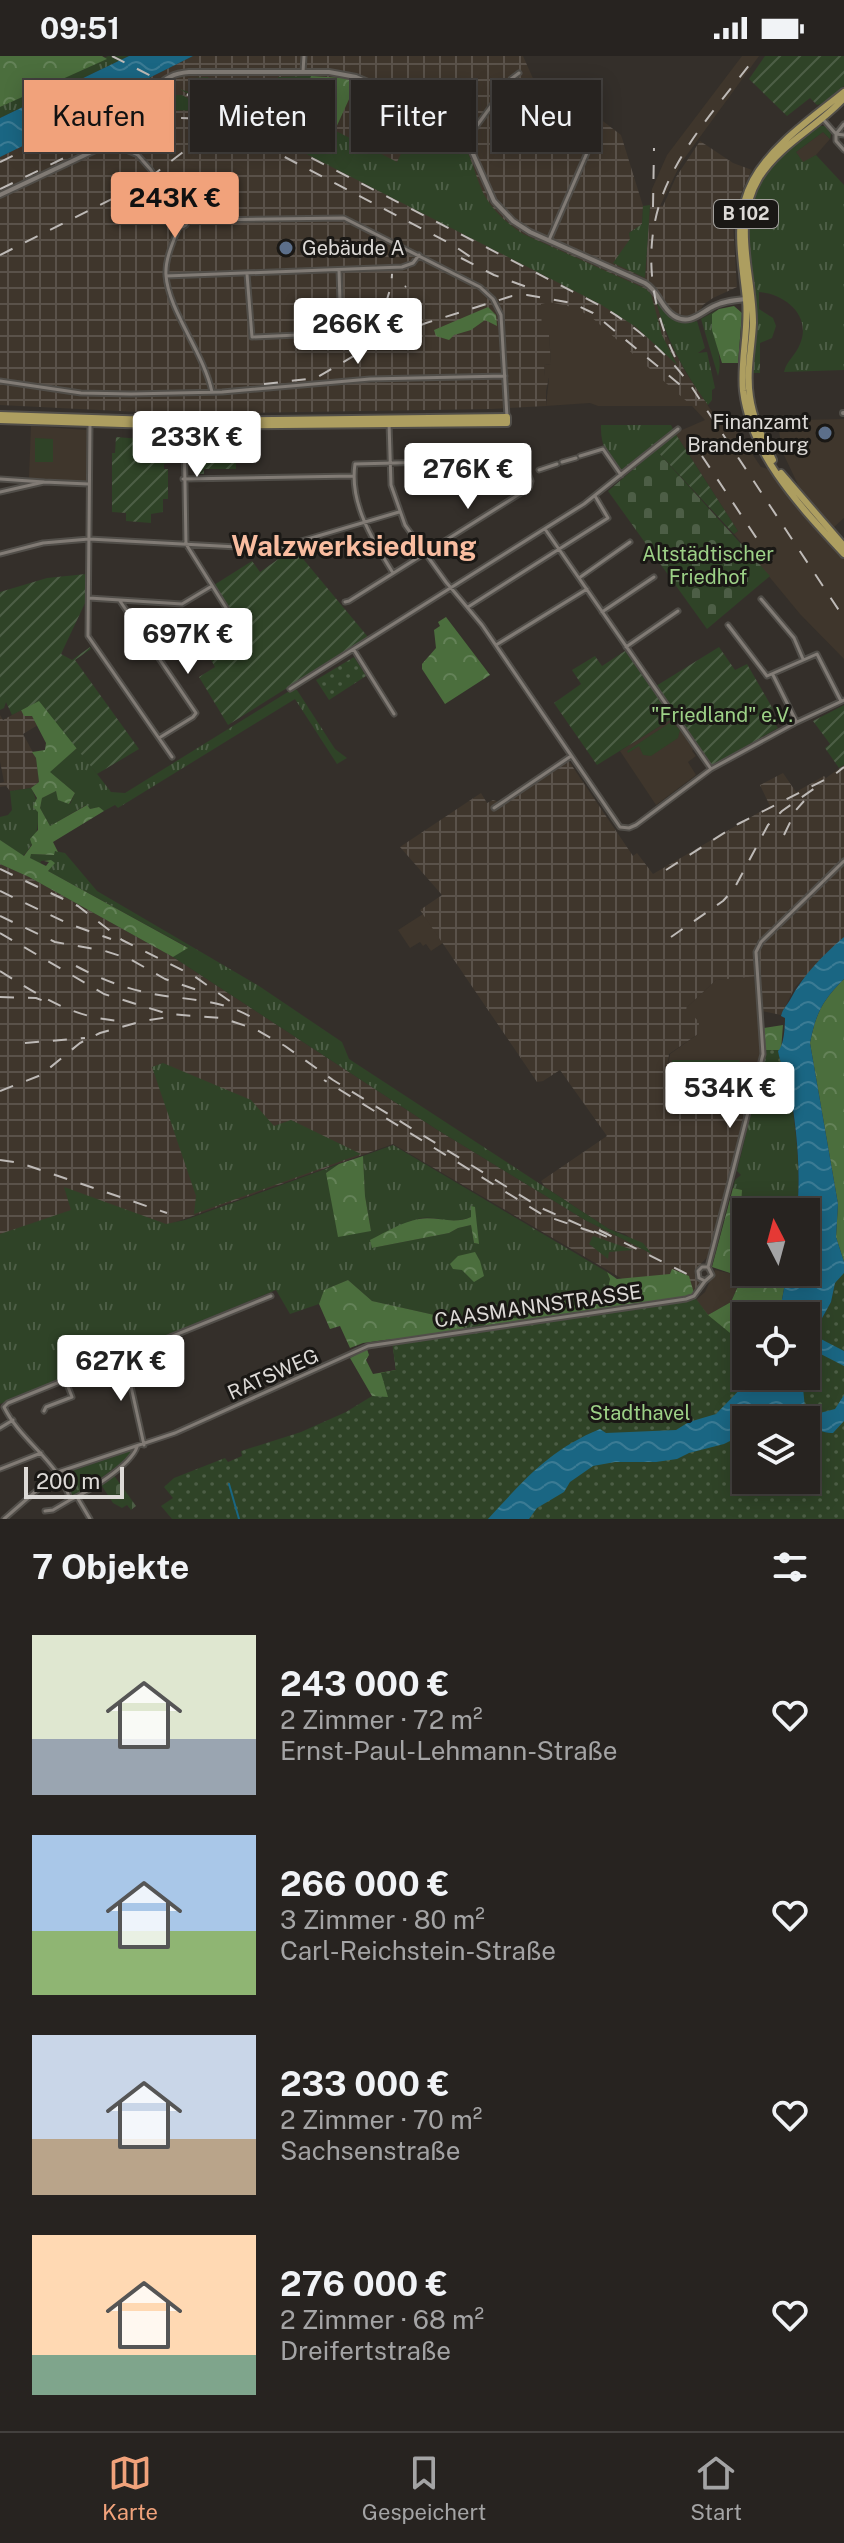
<!DOCTYPE html>
<html lang="de">
<head>
<meta charset="utf-8">
<style>
  body { margin:0; font-family:"Public Sans",sans-serif; background:#2f2b29; color:#f1f3f6; height:100vh; display:flex; flex-direction:column; font-size:30px; white-space:nowrap }
  * { box-sizing:border-box; margin:0 }
  p { font-size:26px; color:#a4a4a5 }
  .icon { flex:none; width:44px; height:44px; fill:none; stroke:currentColor; stroke-width:2; stroke-linecap:round; stroke-linejoin:round }
  .map { position:relative; height:1463px; overflow:hidden }
  .details { display:flex; flex-direction:column; background:#272320; flex:1 }
  .details>* { flex:none }
  .banner { position:absolute; left:24px; top:24px; width:796px; height:72px; display:flex; gap:16px }
  .needle { width:52px; rotate:354deg }
  .controls { position:absolute; left:732px; top:1142px; display:grid; gap:16px }
  .controls a { display:grid; place-items:center; width:88px; height:88px; border-radius:0px; background:#272320; box-shadow:0 4px 20px #0003,0 0 0 2px #43403e; font-size:40px }
  .scale { position:absolute; left:24px; bottom:20px; width:100px; box-sizing:border-box; padding-left:8px; border:4px solid #dddad7; border-top:0; font-size:22px; line-height:28px; white-space:nowrap; color:#dddad7; -webkit-text-stroke:6px #1a1815; paint-order:stroke }
  .price { position:absolute; translate:-50% -68px; padding:0 18px; border-radius:8px; background:#fff; color:#222; font-size:26px; line-height:52px; filter:drop-shadow(0 2px 4px #0008) }
  .price::after { content:''; position:absolute; left:50%; top:48px; width:24px; height:18px; margin-left:-12px; background:inherit; clip-path:polygon(0 0,100% 0,50% 100%) }
  .price.current { background:#f1a27b; color:#111 }
  ul { padding:0; list-style:none }
  li { display:flex; align-items:center; gap:24px; height:200px; padding:0 32px }
  li span { display:grid; place-items:center; flex:none; width:224px; height:160px; border-radius:0px; color:#555 }
  li>.icon { margin-inline-start:auto }
  span .icon { width:96px; height:96px; fill:#fffc; stroke-width:1 }
  li b { font-size:34px }
  h2 { display:flex; justify-content:space-between; align-items:center; height:96px; padding:0 32px; font-size:34px }
  .tag { padding:0 28px; border-radius:0px; background:#272320; box-shadow:0 4px 20px #0003,0 0 0 2px #43403e; font-size:28px; line-height:72px }
  .tag.current { background:#f1a27b; color:#111 }
  .status { display:flex; justify-content:space-between; align-items:center; height:56px; padding:0 40px; background:#272320; direction:ltr }
  .status svg { height:22px; fill:currentColor }
  .tabs { display:flex; justify-content:space-around; align-items:center; height:112px; border-top:2px solid #43403e; background:#272320; font-size:22px; color:#a4a4a5 }
  .tabs a { display:grid; justify-items:center; gap:4px }
  .tabs .current { color:#f1a27b }
  .map>svg:first-child { display:block }
  .built { fill:#3f362c }
  .industrial { fill:url(#industrial-grid) }
  .grass { fill:url(#grass-tufts); fill-rule:evenodd }
  .forest { fill:url(#forest-crowns) }
  .cemetery { fill:url(#cemetery-stones) }
  .park { fill:url(#park-dots); fill-rule:evenodd }
  .garden { fill:url(#garden-furrows) }
  .pitch { fill:#2f4327 }
  .water { fill:url(#water-waves) }
  .lines { fill:none; stroke-linecap:round; stroke-linejoin:round }
  .stream { stroke:#1a6683; stroke-width:2 }
  .minor-casing { stroke:#514e49; stroke-width:7 }
  .tertiary-casing { stroke:#514e49; stroke-width:8 }
  .primary-casing { stroke:#514e49; stroke-width:10 }
  .minor { stroke:#817b75; stroke-width:3 }
  .tertiary { stroke:#817b75; stroke-width:4 }
  .primary { stroke:#ad9e60; stroke-width:6 }
  .rail { stroke:#bebab7; stroke-width:2; stroke-dasharray:14 14; stroke-linecap:butt }
  .service-dot { fill:#5c6f8a; stroke:#1a1815; stroke-width:3 }
  .labels { text-anchor:middle; stroke-width:6; stroke-linejoin:round; paint-order:stroke }
  .shield { fill:#1a1815; stroke:#a2a09d; stroke-width:2 }
  .shield-label { font-size:18px; font-weight:bold; fill:#dddad7 }
  .poi-label { font-size:20px; fill:#dddad7; stroke:#1a1815; text-anchor:start }
  .park-label { font-size:20px; fill:#9dd187; stroke:#1a1815 }
  .street-label { font-size:20px; fill:#dddad7; stroke:#1a1815 }
  .district-label { font-size:28px; font-weight:bold; fill:#f9bda0; stroke:#1a1815 }
</style>
</head>
<body>
<div class="status"><b>09:51</b><svg viewBox="0 0 49 12"><path d="M0 12V9h3v3zM5 12V6h3v6zM10 12V3h3v9zM15 12V0h3v12zM26 1h20v11H26zM47 4h2v5h-2z"/></svg></div>
<div class="map">
<svg width="844" height="1463" viewBox="0 0 844 1463">
  <defs>
    <pattern id="industrial-grid" width="8" height="8" patternUnits="userSpaceOnUse" patternTransform="scale(2)"><rect width="8" height="8" fill="#3f362c"/><path d="M0 4h8M4 0v8" fill="none" stroke="#5a524a"/></pattern>
    <pattern id="grass-tufts" width="24" height="20" patternUnits="userSpaceOnUse" patternTransform="scale(2)"><rect width="24" height="20" fill="#2f4327"/><path d="M3 7l-1-3M5 7V3M7 7l1-3M15 17l-1-3M17 17v-4M19 17l1-3" fill="none" stroke="#4d5e46"/></pattern>
    <pattern id="forest-crowns" width="20" height="18" patternUnits="userSpaceOnUse" patternTransform="scale(2)"><rect width="20" height="18" fill="#4b6e3d"/><path d="M2 6a3 3 0 1 1 6 0M12 15a3 3 0 1 1 6 0" fill="none" stroke="#648258"/></pattern>
    <pattern id="cemetery-stones" width="16" height="16" patternUnits="userSpaceOnUse" patternTransform="scale(2)"><rect width="16" height="16" fill="#2f4327"/><path d="M2 7V4a2 2 0 0 1 4 0v3zM10 15v-3a2 2 0 0 1 4 0v3z" fill="#4d5e46"/></pattern>
    <pattern id="park-dots" width="8" height="8" patternUnits="userSpaceOnUse" patternTransform="scale(2)"><rect width="8" height="8" fill="#2f4327"/><path d="M2 2h.1M6 6h.1" fill="none" stroke="#4d5e46" stroke-width="1.8" stroke-linecap="round"/></pattern>
    <pattern id="garden-furrows" width="10" height="10" patternUnits="userSpaceOnUse" patternTransform="scale(2)"><rect width="10" height="10" fill="#2f4327"/><path d="M-1 1l2-2M0 10L10 0M9 11l2-2" fill="none" stroke="#4d5e46"/></pattern>
    <pattern id="water-waves" width="16" height="10" patternUnits="userSpaceOnUse" patternTransform="scale(2)"><rect width="16" height="10" fill="#1a6683"/><path d="M0 5q4-4 8 0t8 0" fill="none" stroke="#3b7b94"/></pattern>
  </defs>
  <rect width="100%" height="100%" fill="#342f2a"/>
  <path class="built" d="M742 0H759L681 107 660 150 650 149 652 133 667 99Z
    M172 30 680 308 721 369 734 371 761 411 768 413 844 503V603L800 558 734 478 738 475 675 377 705 364 692 350H598L590 347 546 350 549 322H545L544 309 551 308 549 279 542 280Z
    M823 76 830 83 816 99 803 107 796 96Z
    M844 363V462L833 472 801 435 782 395 778 368 798 364Z
    M31 370 87 374 86 425 29 422Z
    M673 662 694 693 692 695 696 700 688 706 696 719 656 749 620 695Z
    M423 858 443 887 431 895 426 888 423 890 420 886 410 892 398 874Z
    M754 920 761 996 746 1050H672L665 1027 670 998 698 978 686 952 716 924Z
    M715 1214 742 1220 731 1246 708 1259 696 1244 705 1236Z"/>
  <path class="industrial" d="M193 0H523L555 72 591 56 621 79 643 150 642 168 629 177 645 221 650 149 663 150 676 121 700 85 733 107 752 114 742 135 733 167 737 231 713 242 703 249 698 258 689 261 671 256 660 238 655 241 667 281 687 319 708 349 692 350 590 260 572 251 549 246 541 248 542 279H549L551 308 544 309 545 321H549L546 335V350L491 353 179 358 0 349V101L118 44 127 33Z
    M21 654 24 659 32 660 38 669 23 678 36 702 39 726 31 732 10 735 6 730 0 731V727L4 726 0 705V659L3 664Z
    M566 701 633 800 637 797 653 818 770 750 760 729 783 717 796 736 824 720 826 722 844 709V881L795 931 781 959 762 955 759 920 716 924 686 952 699 966 698 978 669 998 665 1027 672 1050H746L711 1197 695 1214 704 1224 694 1240 631 1228 393 1088 0 1229V808L29 821 173 901 436 1073 585 1164 650 1197 625 1178 609 1173 545 1131 541 1125 607 1080 560 1014 543 1025 537 1026 420 854 442 839 400 791 481 737 487 747 493 744 499 746Z"/>
  <path class="grass" d="M108 0H129L0 62V51Z
    M311 20 308 29 275 42 278 21Z
    M208 21 214 33 210 44 270 76 272 67 290 76 308 62 326 63 324 69 397 106 412 75 443 90 451 74C472 91 473 119 486 142 495 157 508 168 523 178L646 233 651 238 662 279 677 309 636 271 600 248 179 33 202 40 204 38 193 30 194 22Z
    M173 39H182L205 52V55L164 54 156 50 157 47 163 50Z
    M817 70H825L831 78 830 83 823 76 796 96 803 106 816 99 844 129V314L784 316C787 304 796 299 800 288 812 260 785 238 759 236V253L773 262 776 270 772 282 760 287V317H750C751 295 755 271 754 249 753 200 735 160 766 116 779 97 800 85 817 70Z
    M650 149 645 222 613 207 630 183 629 177 642 168 643 150Z
    M655 241C666 257 674 271 697 265L705 292 698 297 707 296 715 332 712 334V344L708 349C684 316 665 282 655 241Z
    M719 253 712 258C712 280 724 300 718 320L701 263Z
    M601 369H671L673 373 622 417C608 404 600 388 601 369Z
    M291 634H297L335 693 347 702 337 708 295 643 118 752 115 749 104 755 99 751 90 753 86 749 50 770 40 752 42 742 56 735 59 744 70 748 75 737 49 716 77 692 111 736 125 737Z
    M31 732C43 753 40 783 23 800L0 784V761L8 759 12 754 10 735Z
    M55 795 65 797 97 835 259 930 342 986 349 1003 609 1173 643 1187 652 1198 585 1164 436 1073 173 901 187 891 48 815 51 804 41 805 40 808 29 802 31 798 53 799Z
    M163 1007 251 1044 274 1070 291 1064 361 1098 194 1158 196 1140 152 1011Z
    M788 1027C796 1069 801 1114 797 1156H769L759 1149 754 1156H746V1176L739 1169 742 1134 733 1132 735 1124 741 1119 737 1115 758 1029Z
    M393 1089 607 1216 610 1223 607 1238 600 1243 571 1250 544 1253 479 1278 439 1260 372 1245 348 1224 324 1234 319 1248 290 1258 276 1234 0 1348V1178L71 1154 64 1131 166 1168 185 1164 339 1108 326 1117 371 1175 365 1140 363 1100ZM475 1151 478 1188 474 1187 471 1169 458 1172 449 1177 372 1192C382 1186 412 1164 421 1162 437 1159 449 1170 471 1161Z
    M593 1180 633 1194 609 1196 608 1203 589 1188Z
    M133 1394V1398L79 1439H72L63 1418Z"/>
  <path class="forest" d="M0 0H102L107 3 0 51Z
    M311 20 343 22 370 31 364 46 350 41 335 74 324 69 325 63H308L290 76 272 67 275 42 308 29Z
    M734 250 742 257 738 307H722L712 274V258L719 253Z
    M488 251 496 259 497 270 485 264 471 274 454 279 449 284 436 280 434 274Z
    M446 561 490 619 445 648 422 613V608L436 592 434 574 440 570 438 566Z
    M39 644 77 692 50 716 75 737 69 748 58 744 56 735 42 742 40 752 50 770 87 749 90 753 99 751 104 755 53 786 58 796 55 795 54 799 31 798 30 802 46 810 49 806 44 805 51 804 55 807 48 815 188 892 173 901 29 821 0 808V784L24 800 32 789 30 783 38 774V756L33 751 37 742 31 732 39 726 36 702 32 696 45 694 46 687 32 660H24L21 654Z
    M844 923V1206L836 1181 838 1148 810 987C816 957 822 945 844 923Z
    M783 969 781 994H765L764 972Z
    M363 1100 365 1140 371 1175 338 1181 326 1117 339 1108Z
    M733 1132 742 1134 740 1169 746 1176V1216H787L779 1260H746V1320L409 1358 372 1340 350 1302 367 1293 369 1299 366 1304 373 1318 396 1314 392 1283 363 1287 350 1292 340 1270 330 1273 319 1248 324 1234 348 1224 372 1245 439 1260 478 1278C487 1260 507 1261 524 1263L528 1252 543 1253 546 1246 561 1237 572 1250 600 1243 607 1237 610 1223 607 1216 617 1223 670 1218 672 1213 689 1220 696 1244 708 1259 731 1246 742 1221 712 1211Z
    M471 1150 475 1151 479 1188 474 1187 471 1169 458 1172 449 1177 372 1192 370 1184C386 1176 402 1166 419 1163 437 1160 453 1169 471 1161Z
    M475 1196 480 1205 484 1220 474 1226 462 1214 453 1213 450 1208 458 1200Z"/>
  <path class="cemetery" d="M656 394 770 520 707 573 608 435Z
    M113 1418 136 1450 131 1454 127 1449 122 1452 113 1447 100 1427Z"/>
  <path class="park" d="M354 601 366 620 329 644 316 624Z
    M765 994H781L779 1000 788 1027 758 1029Z
    M844 1216V1463H172L161 1450 173 1442 164 1431 174 1422 225 1402 228 1406 242 1400 241 1395 301 1376 346 1356 372 1340 388 1341 381 1317 396 1314 392 1286 686 1243 694 1240 708 1259 746 1290V1320H806V1296L810 1293 816 1273 831 1246 835 1227ZM746 1364H806V1424H746Z"/>
  <path class="garden" d="M765 0H844V30L824 47 817 49 810 42 787 60 749 23Z
    M675 377 738 475 734 478 656 394Z
    M116 381 141 383 142 390 151 388 152 392 166 393 168 407 164 408V413H168V443H163V456L151 458V467L126 465V457L112 456V397H115Z
    M203 396V406L236 405V413H204V418H197L196 397Z
    M294 492 368 581 228 669 199 621 215 611 210 602 242 581 214 529 252 505 260 516Z
    M86 518V545L61 598 72 604 90 591 91 593 75 604 139 693 97 718 39 645 12 659 6 646 4 652 0 654V536L47 522Z
    M719 591 735 614 747 608 773 653 767 657 778 672 711 710 656 630Z
    M625 595 673 662 597 709 554 647 581 628 572 614 595 600 602 610Z
    M844 649V709L839 712 825 692 830 688 813 665Z"/>
  <path class="pitch" d="M35 382 53 383V406H35Z
    M674 664V668L680 674 678 682 651 700 643 699 639 690 628 697 627 695Z
    M672 1004H740L738 1008 748 1018C753 1045 729 1045 709 1045 701 1045 690 1047 682 1044 664 1038 667 1018 680 1008L672 1007Z"/>
  <path class="water" d="M129 0H193L127 33 118 44 0 101V62Z
    M844 881V923C822 945 816 957 810 987L838 1148 836 1181 844 1206V1217L835 1227 831 1246 816 1273 817 1281 844 1295V1310L811 1293 806 1296V1260H779L787 1216H806V1156H797C801 1117 797 1070 789 1031 786 1019 780 1007 778 995 784 990 785 970 785 962L781 960C783 952 786 951 790 944 803 919 823 899 844 881Z
    M753 1320H791L796 1329 803 1332 805 1352 816 1358 835 1353 844 1339V1365L833 1377C815 1378 807 1362 798 1349H785L765 1364H746V1377L724 1388 689 1397 677 1403 656 1406H615L593 1410 570 1426 564 1436 537 1452 529 1463H488C525 1423 549 1394 600 1373L606 1377 676 1374 689 1366 716 1358Z"/>
  <g class="lines">
    <path class="stream" d="M229 1428 239 1463"/>
    <defs>
      <path id="minor" d="M303 16 304 0
        M822 62 836 78V85L844 94
        M836 78 844 68
        M836 78 844 79
        M464 80 473 75 511 23 519 17
        M137 98 151 114 177 157
        M174 164a7 7 0 1 1 14 0a7 7 0 1 1-14 0Z
        M188 164H203
        M208 164 344 162 480 231 493 243 501 259 507 361
        M179 171C173 186 165 203 166 219 168 254 204 297 212 336
        M549 184 597 74
        M247 218 252 281 341 277 339 214
        M166 220 402 211 413 207 419 199
        M0 325 81 337 131 338 222 336 370 323 505 320
        M389 367 391 429 405 469 446 526 482 569 620 771 629 772 636 769 711 713 797 666 844 644
        M90 368 88 580 172 701
        M184 369 186 488 243 579
        M580 400 603 393 621 419
        M562 406 576 402
        M539 414 557 408
        M0 423 44 426 0 436
        M183 423 354 420
        M44 426 88 428
        M545 473 711 713
        M0 498 43 487 89 483 274 493 399 456
        M579 522 630 486
        M89 542 182 548 212 530
        M761 543 794 582 803 603
        M120 545 196 657 193 661 159 682
        M345 546 349 545 529 432 531 425 524 407 513 404 355 408C349 447 373 485 393 517
        M468 551 608 462 595 440
        M602 556 654 521
        M728 569 767 620 817 598 841 645
        M496 589 587 533
        M626 591 678 555
        M354 594 394 658
        M773 619 796 665
        M290 633 584 448 678 373
        M494 752 571 700
        M705 1225 699 1222 698 1215 702 1211H707
        M124 1299 144 1389
        M44 1355 46 1351 72 1341 65 1323
        M0 1372 13 1364
        M137 1391C131 1409 88 1436 70 1444 60 1406 21 1386 4 1351L8 1347 271 1240
        M0 1413 41 1397
        M77 1441 90 1463
        M45 1455 53 1454 70 1444
        M4 1463 58 1416 175 1377 368 1290 686 1243 694 1240 705 1225 712 1219 708 1211 763 998 756 896 761 886 844 805"/>
      <path id="tertiary" d="M0 139 102 91 123 92 137 98C141 90 146 83 148 74 153 44 151 19 189 16H329L356 21 375 29 457 72 470 91 494 145 513 165 530 176 645 227C659 235 661 252 674 260 690 270 701 256 714 250 724 245 735 244 746 243
        M843 357H844"/>
      <path id="primary" d="M844 36C812 62 773 88 753 124 732 163 742 203 746 244 749 274 740 305 743 335 751 400 801 451 844 498
        M0 359 184 365 507 361V367L184 370 0 364
        M773 404C763 383 753 363 750 341 746 315 752 292 753 267 753 217 731 169 759 122 780 88 818 71 844 42
        M781 417 844 490"/>
    </defs>
    <use href="#minor" class="minor-casing"/>
    <use href="#tertiary" class="tertiary-casing"/>
    <use href="#primary" class="primary-casing"/>
    <use href="#minor" class="minor"/>
    <use href="#tertiary" class="tertiary"/>
    <use href="#primary" class="primary"/>
    <path class="rail" d="M112 0 599 249C636 270 666 296 691 330L844 562
      M72 71 118 57 158 58
      M0 106 83 66
      M0 133C28 120 55 106 83 93 137 67 176 48 235 75L453 189 472 202
      M653 151 654 92
      M125 162 154 124
      M0 199 140 129 200 83 220 78 235 80
      M461 202 494 219 538 235
      M405 231 406 230
      M381 263 404 244
      M353 295C373 275 391 247 392 218
      M675 301C648 245 641 180 670 122 691 78 727 39 756 0
      M264 328 316 322 369 291 426 267 512 240 527 239 572 247 593 257 684 332
      M702 400 775 510
      M784 779 796 754 804 745
      M0 813 78 850 122 884 194 920 231 946
      M666 814 738 768 834 719 844 711
      M0 835 69 868 111 883
      M0 860 55 886 105 895 130 903 165 923 200 935
      M0 877 104 938 168 958 222 962 255 973 285 990 333 1024 541 1152 607 1181 543 1159 324 1024
      M671 881 723 845 734 833 768 769 782 755 815 732
      M76 910C102 924 129 934 159 939 191 944 222 944 251 961
      M0 915C40 940 74 963 123 965
      M0 941 36 942 44 945
      M25 987 85 982
      M0 1035 41 1019 80 987 100 977 143 965 169 961
      M0 1104 20 1107 167 1157
      M599 1174 689 1219"/>
  </g>
  <g class="service-dot">
    <circle cx="286" cy="192" r="8"/>
    <circle cx="825" cy="377" r="8"/>
  </g>
  <g class="labels">
    <rect class="shield" x="714" y="144" width="64" height="28" rx="6"/>
    <g class="shield-label">
      <text x="746" y="164">B 102</text>
    </g>
    <g class="poi-label">
      <text x="302" y="199">Gebäude A</text>
      <text x="809" y="373" text-anchor="end">Finanzamt<tspan x="809" dy="23">Brandenburg</tspan></text>
    </g>
    <g class="park-label">
      <text x="708" y="505">Altstädtischer<tspan x="708" dy="23">Friedhof</tspan></text>
      <text x="722" y="666">"Friedland" e.V.</text>
      <text x="640" y="1364">Stadthavel</text>
    </g>
    <g class="street-label">
      <text transform="translate(538 1250) rotate(-8)" y="7">CAASMANNSTRASSE</text>
      <text transform="translate(273 1318) rotate(-24)" y="7">RATSWEG</text>
    </g>
    <g class="district-label">
      <text x="354" y="500">Walzwerksiedlung</text>
    </g>
  </g>
</svg>
<div class="controls">
<a><svg class="needle" viewBox="-14 -14 28 28"><path d="M0-13l5 13h-10z" fill="#e53935"/><path d="M0 13l5-13h-10z" fill="#a4a4a5"/></svg></a>
<a><svg class="icon" aria-label="locate" viewBox="0 0 24 24"><circle cx="12" cy="12" r="6"/><path d="M12 2v4M12 18v4M2 12h4M18 12h4"/></svg></a>
<a><svg class="icon" aria-label="layers" viewBox="0 0 24 24"><path d="M12 4l9 5-9 5-9-5zM3 14l9 5 9-5"/></svg></a>
</div>
<div class="scale">200 m</div>
<b class="price current" style="left:175px;top:184px">243K €</b>
<b class="price" style="left:358px;top:310px">266K €</b>
<b class="price" style="left:197px;top:423px">233K €</b>
<b class="price" style="left:468px;top:455px">276K €</b>
<b class="price" style="left:188px;top:620px">697K €</b>
<b class="price" style="left:730px;top:1074px">534K €</b>
<b class="price" style="left:121px;top:1347px">627K €</b>
<div class="banner">
<a class="tag current">Kaufen</a>
<a class="tag">Mieten</a>
<a class="tag">Filter</a>
<a class="tag">Neu</a>
</div>
</div>
<section class="details">
<h2>7 Objekte<svg class="icon" aria-label="filters" viewBox="0 0 24 24"><path d="M4 7h16M4 17h16"/><circle cx="9" cy="7" r="2"/><circle cx="15" cy="17" r="2"/></svg></h2>
<ul>
<li><span style="background:linear-gradient(#dfe7d0 65%,#9aa5b1 0)"><svg class="icon" aria-label="home" viewBox="0 0 24 24"><path d="M3 11l9-7 9 7M6 9v11h12V9"/></svg></span><div><b>243 000 €</b><p>2 Zimmer · 72 m²</p><p>Ernst-Paul-Lehmann-Straße</p></div><svg class="icon" aria-label="heart" viewBox="0 0 24 24"><path d="M12 20l-8-8c-3-5 5-10 8-4 3-6 11-1 8 4z"/></svg></li>
<li><span style="background:linear-gradient(#a9c7e8 60%,#8fb573 0)"><svg class="icon" aria-label="home" viewBox="0 0 24 24"><path d="M3 11l9-7 9 7M6 9v11h12V9"/></svg></span><div><b>266 000 €</b><p>3 Zimmer · 80 m²</p><p>Carl-Reichstein-Straße</p></div><svg class="icon" aria-label="heart" viewBox="0 0 24 24"><path d="M12 20l-8-8c-3-5 5-10 8-4 3-6 11-1 8 4z"/></svg></li>
<li><span style="background:linear-gradient(#c9d6e8 65%,#b9a48a 0)"><svg class="icon" aria-label="home" viewBox="0 0 24 24"><path d="M3 11l9-7 9 7M6 9v11h12V9"/></svg></span><div><b>233 000 €</b><p>2 Zimmer · 70 m²</p><p>Sachsenstraße</p></div><svg class="icon" aria-label="heart" viewBox="0 0 24 24"><path d="M12 20l-8-8c-3-5 5-10 8-4 3-6 11-1 8 4z"/></svg></li>
<li><span style="background:linear-gradient(#ffd9b3 75%,#7fa58c 0)"><svg class="icon" aria-label="home" viewBox="0 0 24 24"><path d="M3 11l9-7 9 7M6 9v11h12V9"/></svg></span><div><b>276 000 €</b><p>2 Zimmer · 68 m²</p><p>Dreifertstraße</p></div><svg class="icon" aria-label="heart" viewBox="0 0 24 24"><path d="M12 20l-8-8c-3-5 5-10 8-4 3-6 11-1 8 4z"/></svg></li>
</ul>
</section>
<nav class="tabs">
<a class="current"><svg class="icon" aria-label="map" viewBox="0 0 24 24"><path d="M3 6l6-2 6 2 6-2v14l-6 2-6-2-6 2zM9 4v14M15 6v14"/></svg>Karte</a>
<a><svg class="icon" aria-label="saved" viewBox="0 0 24 24"><path d="M7 4h10v16l-5-4-5 4z"/></svg>Gespeichert</a>
<a><svg class="icon" aria-label="home" viewBox="0 0 24 24"><path d="M3 11l9-7 9 7M6 9v11h12V9"/></svg>Start</a>
</nav>
</body>
</html>
